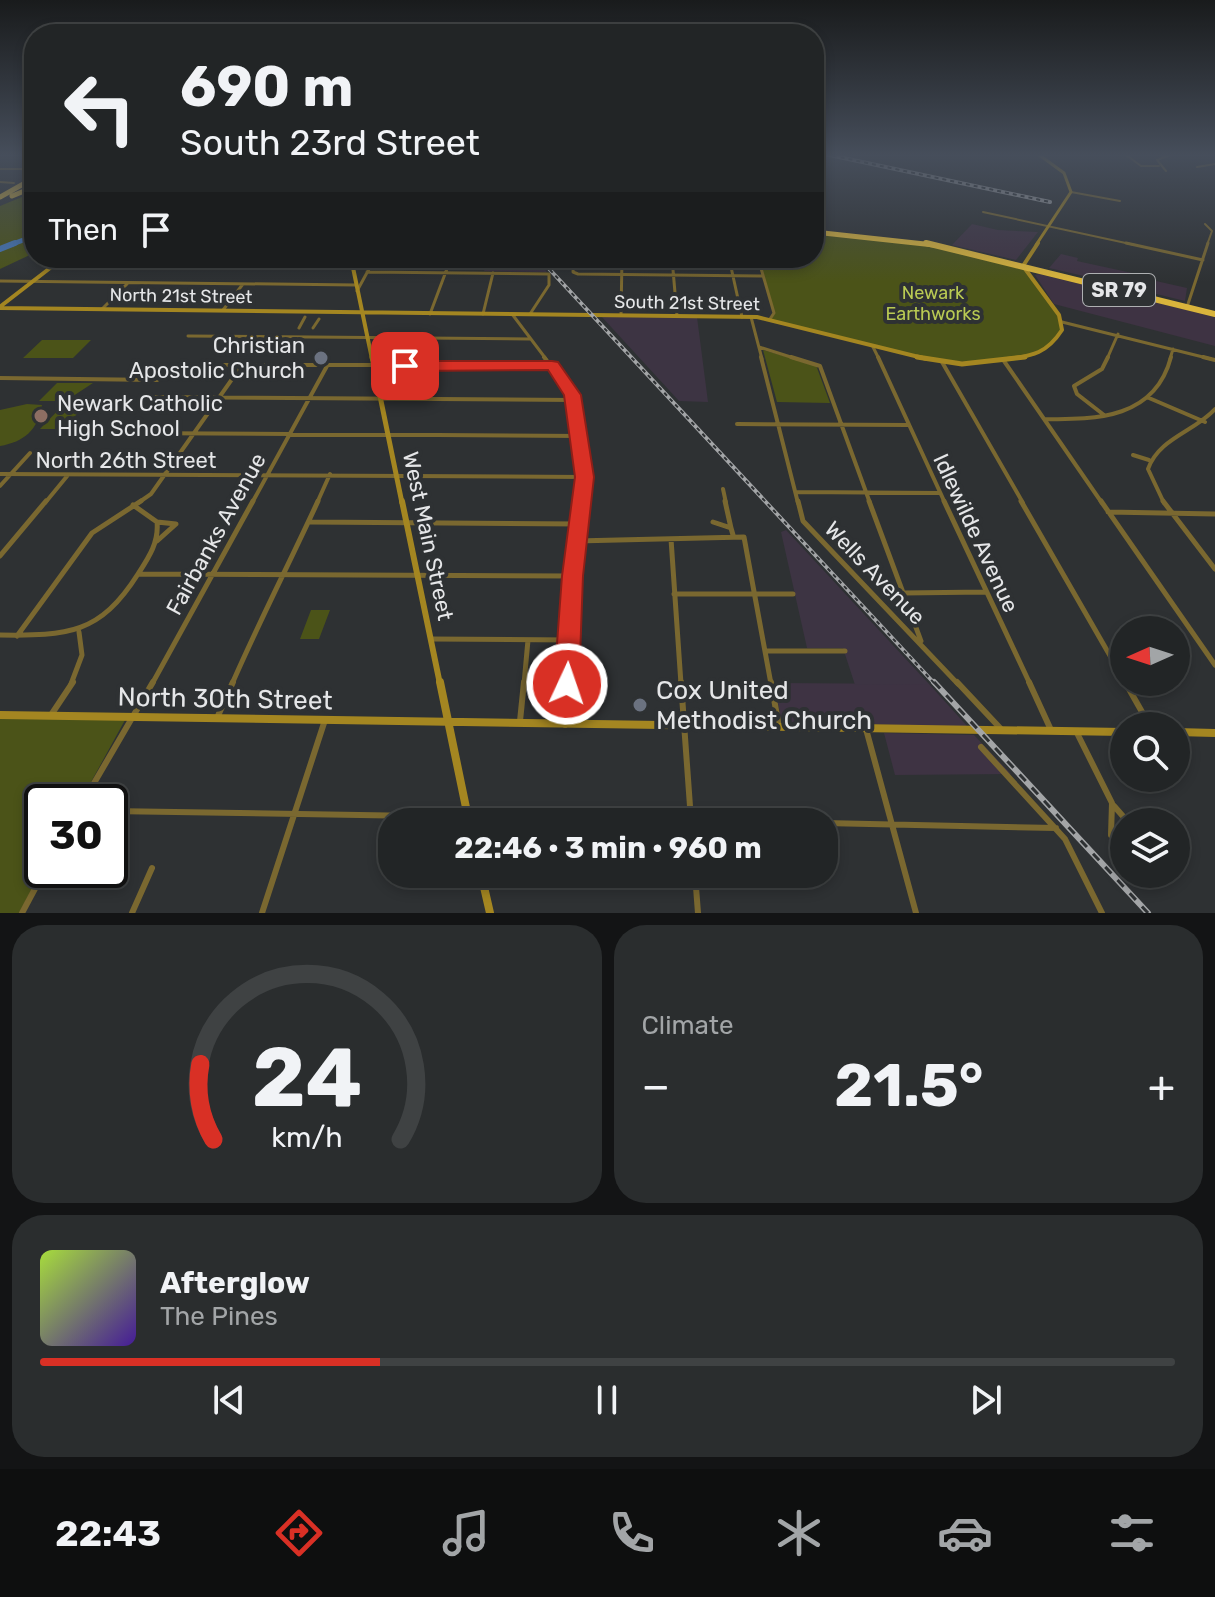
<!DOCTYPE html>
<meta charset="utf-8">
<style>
:root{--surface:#222526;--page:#2a2d2e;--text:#f1f3f6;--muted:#a2a5a7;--line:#3f4243;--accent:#d93025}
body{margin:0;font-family:Rubik,sans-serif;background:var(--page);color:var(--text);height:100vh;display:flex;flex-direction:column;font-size:30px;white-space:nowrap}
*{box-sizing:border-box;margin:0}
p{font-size:26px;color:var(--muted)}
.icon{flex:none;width:44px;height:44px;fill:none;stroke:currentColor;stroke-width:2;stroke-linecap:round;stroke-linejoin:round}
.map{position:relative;height:913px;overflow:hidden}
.panel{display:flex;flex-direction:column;gap:12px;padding:12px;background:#131415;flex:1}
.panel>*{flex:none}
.top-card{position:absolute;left:24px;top:24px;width:800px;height:244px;border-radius:32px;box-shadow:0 4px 12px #0003,0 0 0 2px var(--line);background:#222526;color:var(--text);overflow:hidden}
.needle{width:52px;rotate:267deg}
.fabs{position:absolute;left:1110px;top:616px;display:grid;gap:16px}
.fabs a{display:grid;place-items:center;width:80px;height:80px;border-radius:50%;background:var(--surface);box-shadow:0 4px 12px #0003,0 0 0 2px var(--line);font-size:40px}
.speed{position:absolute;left:24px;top:784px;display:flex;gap:16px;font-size:40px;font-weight:700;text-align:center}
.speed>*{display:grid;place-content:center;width:104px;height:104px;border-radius:50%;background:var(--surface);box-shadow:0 4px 12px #0003,0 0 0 2px var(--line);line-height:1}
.speed .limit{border:4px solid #111;border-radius:12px;background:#fff;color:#111}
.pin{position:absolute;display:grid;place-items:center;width:68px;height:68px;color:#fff;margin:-34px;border-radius:16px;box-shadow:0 4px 12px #0006}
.me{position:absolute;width:88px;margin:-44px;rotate:3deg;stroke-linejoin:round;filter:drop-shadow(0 0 6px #0008)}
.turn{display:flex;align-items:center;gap:28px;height:168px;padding:0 24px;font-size:36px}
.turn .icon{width:104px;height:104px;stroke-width:2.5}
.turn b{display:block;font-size:56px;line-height:68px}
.then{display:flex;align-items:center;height:76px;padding:0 24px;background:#0003;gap:16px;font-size:30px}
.big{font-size:60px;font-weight:700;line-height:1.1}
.panel .widget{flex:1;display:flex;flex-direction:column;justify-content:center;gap:12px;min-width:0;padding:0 28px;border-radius:32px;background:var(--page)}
.panel .dial{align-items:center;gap:0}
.dial svg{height:208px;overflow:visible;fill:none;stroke:var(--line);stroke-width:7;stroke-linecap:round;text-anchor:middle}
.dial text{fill:var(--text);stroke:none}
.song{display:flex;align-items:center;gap:24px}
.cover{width:96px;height:96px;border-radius:12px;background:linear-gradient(135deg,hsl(80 70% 55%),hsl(260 70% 35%))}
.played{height:8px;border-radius:4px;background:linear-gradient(90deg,var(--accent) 30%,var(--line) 30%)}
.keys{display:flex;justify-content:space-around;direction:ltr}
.heat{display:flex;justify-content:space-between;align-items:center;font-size:44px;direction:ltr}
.panel .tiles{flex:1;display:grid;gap:12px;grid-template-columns:1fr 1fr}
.widget:last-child{grid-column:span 2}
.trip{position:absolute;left:378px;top:808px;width:460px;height:80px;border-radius:32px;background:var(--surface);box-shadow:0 4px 12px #0003,0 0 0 2px var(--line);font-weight:700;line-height:80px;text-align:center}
.dock{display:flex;height:128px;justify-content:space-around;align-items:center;background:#0e0f0f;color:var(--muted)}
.dock .icon{width:56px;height:56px}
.dock .selected{color:var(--accent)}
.dock b{font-size:36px;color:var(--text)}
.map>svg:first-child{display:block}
.commercial{fill:#3e3343}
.industrial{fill:#3d3443}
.green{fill:#4b5318}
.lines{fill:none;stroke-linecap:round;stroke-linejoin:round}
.river-far1{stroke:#4576b6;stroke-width:5}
.river{stroke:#4576b6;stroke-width:6}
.street-far4{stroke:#7a6830;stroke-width:2}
.street-far3{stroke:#7a6830;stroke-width:3}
.street-far2{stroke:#7a6830;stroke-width:4}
.street-far1{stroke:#7a6830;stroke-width:5}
.street{stroke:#7a6830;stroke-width:6}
.secondary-far4{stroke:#a48621;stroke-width:3}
.secondary-far3{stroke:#a48621;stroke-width:4}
.secondary-far2{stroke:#a48621;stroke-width:5}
.secondary-far1{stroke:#a48621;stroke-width:6}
.secondary{stroke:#a48621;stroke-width:8}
.highway-far1{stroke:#d9b43c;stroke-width:5}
.highway{stroke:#d9b43c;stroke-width:6}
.rail-far1-casing{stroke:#a3a5a7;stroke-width:4}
.rail-casing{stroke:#a3a5a7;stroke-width:6}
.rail-far1{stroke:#2e3133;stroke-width:2;stroke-dasharray:4;stroke-linecap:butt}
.rail{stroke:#2e3133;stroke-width:3;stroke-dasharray:9;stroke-linecap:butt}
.route{fill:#d93025;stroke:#8d1f18;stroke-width:2}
.worship-dot{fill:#6b7280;stroke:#2e3133;stroke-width:3}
.education-dot{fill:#8d6e63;stroke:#2e3133;stroke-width:3}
.labels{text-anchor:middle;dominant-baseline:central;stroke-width:8;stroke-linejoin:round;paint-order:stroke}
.far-park-label{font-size:18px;fill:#b9ca53;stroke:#2e3133}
.far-street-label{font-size:18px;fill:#e5e6e8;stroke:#2e3133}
.shield{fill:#2e3133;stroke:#aeb0b2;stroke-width:2}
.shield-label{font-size:20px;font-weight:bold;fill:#e5e6e8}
.poi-label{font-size:22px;fill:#e5e6e8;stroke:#2e3133;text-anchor:end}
.street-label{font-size:22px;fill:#e5e6e8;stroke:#2e3133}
.near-poi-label{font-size:26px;fill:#e5e6e8;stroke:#2e3133;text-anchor:start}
.near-street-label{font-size:26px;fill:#e5e6e8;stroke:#2e3133}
</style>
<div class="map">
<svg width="1215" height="913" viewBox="0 0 1215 913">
<rect width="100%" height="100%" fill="#2e3133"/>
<path class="commercial" d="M972,224l26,6 40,2 -22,28 -64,-15z
M1061,254l17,4 -1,3 55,12 -5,13 -78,-18z
M1039,274l176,43v29l-161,-42 -19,-29z
M1134,276l53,12 -2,13 -57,-14z
M774,683l155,1 39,43 -181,-5 -6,-4z
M884,733l90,2 37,39 -116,1z"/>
<path class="industrial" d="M489,258h45l13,14 -63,-1z
M601,316l96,1 11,85 -29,-1z
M786,530l143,154 -74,1 -12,-37h-36l-26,-116z"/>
<path class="green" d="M34,192v61l-34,16v-63z
M814,235l91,6 118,25 36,49 3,15c-29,73 -236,3 -292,-11l4,-6 -16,-55h56z
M42,340h49l-18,18h-50z
M763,350l53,15 14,38 -53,-1z
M57,383h36l-26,17 22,1 -26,28h-23l27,-28h-28z
M27,404l15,1c-4,25 -18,37 -42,41v-36z
M311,610h19l-11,29h-19z
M0,717l125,3 -45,82h-38v68l-23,43h-19z"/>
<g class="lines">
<path class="river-far1" d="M10,245l24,-9"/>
<path class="river" d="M0,249l15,-6"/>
<path class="street-far4" d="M1125,154l16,12h18
M1197,167l18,-3
M0,169h34
M1166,171l-9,-11 16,-6
M0,182l14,1
M1071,192l49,9
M983,212l152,33
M1205,224l7,7 -5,14"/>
<path class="street-far3" d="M1126,243l77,17
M574,258l-1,14 5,2 184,2
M672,258l5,58
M729,258l13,59
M758,258l16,55 -4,6
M59,261l293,4
M367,272l182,2v11l-19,29
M0,281l356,4
M357,291l18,-33
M1188,304l20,-61
M102,309l25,-25
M223,310l20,-26
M430,314l21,-56
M483,314l10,-41
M512,314l34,45
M621,315l1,-57
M751,317l11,42
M1062,322l149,37
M299,328l6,-11
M313,328l6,-9
M188,336l342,3
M759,347l38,12
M873,347l6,12
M1107,359l11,-25
M1170,359l3,-10"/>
<path class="street-far2" d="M544,357l29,38 12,65 -5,43
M761,357l37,146
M791,357l29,9 50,137
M878,357l67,146
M1203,357l12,3
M1004,361l98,142
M942,362l81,141
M0,378l157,2 22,-15h373
M154,397l421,3
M1149,398l56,24
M1104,415l-27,-21 -3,-8 28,-17 6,-12
M1044,419c54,1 111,-1 127,-62
M737,424l171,1
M125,433l456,3
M1133,455l16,5
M0,474l584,3
M0,486l30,-33
M723,489l3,14
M796,492l144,1
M45,503l23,-28
M138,503l13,-9 91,-129
M252,503l75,-137
M317,503l13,-29
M1164,503l-16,-34c11,-31 46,-37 67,-60"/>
<path class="street-far1" d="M725,501l6,27
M798,501l5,20 155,163
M869,501l52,140
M944,501l86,183
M1021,501l103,179
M1101,501l114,164
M1163,501l52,68
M1108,512l107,2
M157,522l19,2 -19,17
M310,522l269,2
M713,522l18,6 2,7
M671,539l10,145
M576,541l168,-4 27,147
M0,556l46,-55
M139,574l433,2
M903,593l83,-1
M674,594h119
M0,635c68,1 100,-1 138,-61 11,-17 21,-32 19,-52l-24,-17
M17,636l75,-103 49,-32
M431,639l138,1
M765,651h80
M71,684l11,-29 -3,-23
M152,684l101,-183
M232,684c27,-62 58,-122 86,-183
M524,684l4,-44
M567,684l5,-108 8,-75"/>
<path class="street" d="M681,682l10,138
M771,682l8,45
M957,682l44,47
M1029,682l22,48
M1125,682l25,44
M51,715l22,-33
M217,718l16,-36
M520,721l4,-39
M565,725l2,-43
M866,729l50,184
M1077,733l35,70 -1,32
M981,747l84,92 37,74
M83,802l70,-120
M1114,806l14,16
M110,811l681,11
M1124,818l26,-4
M824,823l232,5
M695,874l3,39
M22,913l23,-43
M132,913l20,-45
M262,913l63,-193"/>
<path class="secondary-far4" d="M1036,245l35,-53 -7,-19 -26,-19"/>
<path class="secondary-far3" d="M351,258l21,101
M1,306l62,-48
M0,308l757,9 170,42
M1007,359c26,-3 40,-6 55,-29l-3,-15 -36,-49 15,-23"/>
<path class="secondary-far2" d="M372,357l30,146
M917,357l45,7 63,-7"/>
<path class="secondary-far1" d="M402,501l38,183"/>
<path class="secondary" d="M440,682l29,140
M0,715l1124,17
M1176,732l39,1
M481,874l9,39"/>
<path class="highway-far1" d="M12,196l22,-9
M0,197l34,-19
M814,232l120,13"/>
<path class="highway" d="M926,243l289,71"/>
<g class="rail-far1-casing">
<path id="rail-far1" d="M825,154l225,48
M539,258l396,426"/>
</g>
<g class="rail-casing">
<path id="rail" d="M934,682l214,231"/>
</g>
<use href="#rail-far1" class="rail-far1"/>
<use href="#rail" class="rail"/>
</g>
<linearGradient id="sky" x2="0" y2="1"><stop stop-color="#191b1c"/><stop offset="0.55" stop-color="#464e5b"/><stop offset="1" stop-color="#464e5b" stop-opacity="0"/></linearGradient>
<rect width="1215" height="282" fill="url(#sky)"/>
<path class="route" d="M552,361l6,1 23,33 13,82 -11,99 -4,108 -4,7 -8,3 -9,-3 -4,-7 8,-108 13,-99 -11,-82 -16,-25 -143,1 -8,-5 8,-5z"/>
<g class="worship-dot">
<circle cx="321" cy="358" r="8"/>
<circle cx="640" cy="705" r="8"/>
</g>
<circle class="education-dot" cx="41" cy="416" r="8"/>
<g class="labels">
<g class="far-park-label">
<text x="933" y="293">Newark<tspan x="933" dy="21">Earthworks</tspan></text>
</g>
<g class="far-street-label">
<text transform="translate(181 296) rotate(1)">North 21st Street</text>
<text transform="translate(687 303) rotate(1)">South 21st Street</text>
</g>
<rect class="shield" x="1083" y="274" width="72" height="32" rx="6"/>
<g class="shield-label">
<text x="1119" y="290">SR 79</text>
</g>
<g class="poi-label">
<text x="305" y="345">Christian<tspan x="305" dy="25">Apostolic Church</tspan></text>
<text x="57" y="403" text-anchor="start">Newark Catholic<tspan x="57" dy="25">High School</tspan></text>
</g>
<g class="street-label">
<text x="126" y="460">North 26th Street</text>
<text transform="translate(976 533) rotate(65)">Idlewilde Avenue</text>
<text transform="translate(216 534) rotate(-61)">Fairbanks Avenue</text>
<text transform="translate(428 536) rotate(78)">West Main Street</text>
<text transform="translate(875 573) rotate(46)">Wells Avenue</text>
</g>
<g class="near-poi-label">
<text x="656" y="690">Cox United<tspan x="656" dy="30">Methodist Church</tspan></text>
</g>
<g class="near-street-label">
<text transform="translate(225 699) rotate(1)">North 30th Street</text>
</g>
</g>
</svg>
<div class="fabs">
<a><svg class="needle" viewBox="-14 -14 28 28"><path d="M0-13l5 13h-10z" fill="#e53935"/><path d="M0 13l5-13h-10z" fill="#a2a5a7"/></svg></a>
<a><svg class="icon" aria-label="search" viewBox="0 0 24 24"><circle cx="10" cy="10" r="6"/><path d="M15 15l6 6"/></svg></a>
<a><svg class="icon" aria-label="layers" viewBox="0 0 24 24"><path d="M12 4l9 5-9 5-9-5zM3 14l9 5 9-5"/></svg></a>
</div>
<div class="speed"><div class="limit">30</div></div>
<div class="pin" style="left:405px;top:366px;background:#d93025"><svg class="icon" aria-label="arrive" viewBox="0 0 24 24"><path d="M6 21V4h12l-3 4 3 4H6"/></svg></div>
<svg class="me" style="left:567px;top:684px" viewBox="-20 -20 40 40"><circle r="17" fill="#d93025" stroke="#fff" stroke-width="3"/><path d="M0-11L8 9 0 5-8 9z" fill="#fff"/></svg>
<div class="trip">22:46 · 3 min · 960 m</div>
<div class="top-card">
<div class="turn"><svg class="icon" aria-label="left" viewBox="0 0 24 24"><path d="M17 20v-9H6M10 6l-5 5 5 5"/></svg><div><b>690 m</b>South 23rd Street</div></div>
<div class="then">Then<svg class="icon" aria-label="arrive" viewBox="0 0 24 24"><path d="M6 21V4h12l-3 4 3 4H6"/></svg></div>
</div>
</div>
<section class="panel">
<div class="tiles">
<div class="widget dial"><svg viewBox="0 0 100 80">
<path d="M14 69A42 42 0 1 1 86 69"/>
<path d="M14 69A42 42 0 0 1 9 40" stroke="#d93025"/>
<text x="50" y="56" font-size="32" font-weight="700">24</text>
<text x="50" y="72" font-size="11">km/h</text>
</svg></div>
<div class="widget"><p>Climate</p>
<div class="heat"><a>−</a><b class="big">21.5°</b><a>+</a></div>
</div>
<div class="widget">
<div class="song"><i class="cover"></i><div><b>Afterglow</b><p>The Pines</p></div></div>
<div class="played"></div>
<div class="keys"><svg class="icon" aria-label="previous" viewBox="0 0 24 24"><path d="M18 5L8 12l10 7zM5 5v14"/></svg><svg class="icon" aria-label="pause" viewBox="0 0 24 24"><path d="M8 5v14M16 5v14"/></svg><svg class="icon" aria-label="next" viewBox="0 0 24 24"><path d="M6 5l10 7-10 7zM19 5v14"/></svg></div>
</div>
</div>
</section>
<nav class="dock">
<b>22:43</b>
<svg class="icon selected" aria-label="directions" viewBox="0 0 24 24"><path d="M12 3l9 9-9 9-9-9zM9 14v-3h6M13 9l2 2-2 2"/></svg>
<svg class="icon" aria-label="music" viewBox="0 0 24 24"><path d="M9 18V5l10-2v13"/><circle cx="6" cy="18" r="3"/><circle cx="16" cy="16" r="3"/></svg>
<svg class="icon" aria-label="phone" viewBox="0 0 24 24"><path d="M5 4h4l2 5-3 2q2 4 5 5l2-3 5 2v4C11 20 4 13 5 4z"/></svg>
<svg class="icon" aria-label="climate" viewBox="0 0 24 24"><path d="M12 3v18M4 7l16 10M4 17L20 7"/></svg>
<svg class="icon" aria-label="car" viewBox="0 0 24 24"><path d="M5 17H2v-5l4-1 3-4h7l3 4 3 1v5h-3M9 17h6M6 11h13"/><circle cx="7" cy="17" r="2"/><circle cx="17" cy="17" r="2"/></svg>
<svg class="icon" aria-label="filters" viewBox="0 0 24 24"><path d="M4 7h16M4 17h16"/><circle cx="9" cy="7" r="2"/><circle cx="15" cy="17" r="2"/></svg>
</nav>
